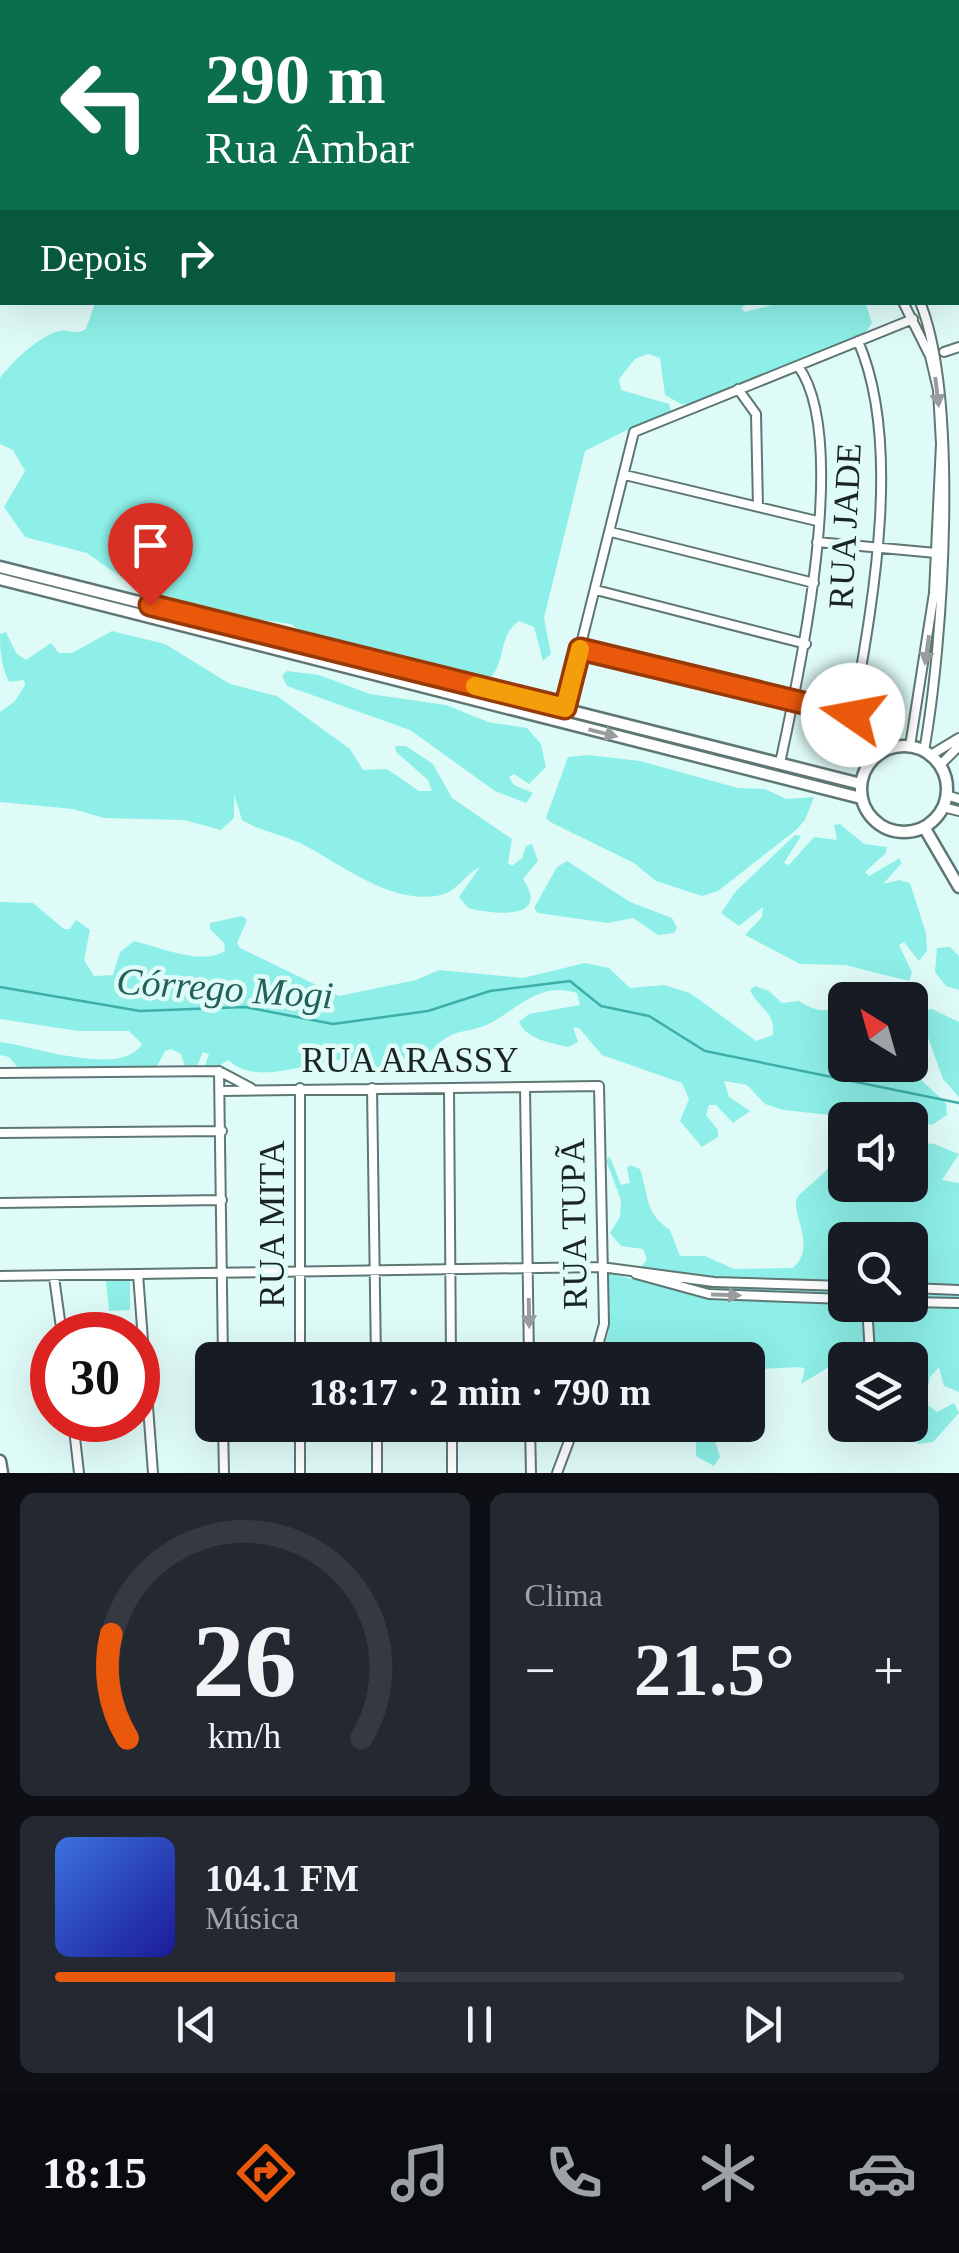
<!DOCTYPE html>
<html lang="pt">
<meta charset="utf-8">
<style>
:root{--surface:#171b24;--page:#242831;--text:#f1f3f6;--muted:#9ea1a6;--line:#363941;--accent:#ea580c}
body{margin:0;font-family:"Times New Roman",serif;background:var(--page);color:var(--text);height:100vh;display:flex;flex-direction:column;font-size:38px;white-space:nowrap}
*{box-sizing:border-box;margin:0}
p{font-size:32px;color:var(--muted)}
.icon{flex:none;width:55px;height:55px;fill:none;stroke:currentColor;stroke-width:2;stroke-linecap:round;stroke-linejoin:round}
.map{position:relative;height:1473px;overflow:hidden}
.side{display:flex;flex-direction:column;gap:20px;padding:20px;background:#0d0f14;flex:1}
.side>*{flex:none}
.guide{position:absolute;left:0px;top:0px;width:960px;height:305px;box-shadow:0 10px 40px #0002;background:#0b6e4f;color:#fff;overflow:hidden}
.needle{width:65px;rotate:323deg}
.tools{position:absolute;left:828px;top:982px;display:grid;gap:20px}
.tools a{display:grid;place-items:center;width:100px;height:100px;border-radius:15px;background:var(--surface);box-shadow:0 10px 40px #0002;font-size:50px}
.speed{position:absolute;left:30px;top:1312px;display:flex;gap:20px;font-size:50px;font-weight:700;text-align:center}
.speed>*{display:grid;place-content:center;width:130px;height:130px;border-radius:50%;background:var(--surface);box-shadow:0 10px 40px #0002;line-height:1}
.speed .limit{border:15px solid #d22;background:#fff;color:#111}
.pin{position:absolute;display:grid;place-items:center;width:85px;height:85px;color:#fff;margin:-102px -42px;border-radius:50% 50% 50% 0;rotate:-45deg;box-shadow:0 0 10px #0007}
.pin .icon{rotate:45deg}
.me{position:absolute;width:110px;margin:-55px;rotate:282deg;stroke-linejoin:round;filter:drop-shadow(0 0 8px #0008)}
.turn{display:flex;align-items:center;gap:35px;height:210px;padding:0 40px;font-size:45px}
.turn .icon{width:130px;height:130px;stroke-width:2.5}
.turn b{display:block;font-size:70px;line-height:85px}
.then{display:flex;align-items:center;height:95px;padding:0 40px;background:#0003;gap:20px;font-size:38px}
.big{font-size:75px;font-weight:700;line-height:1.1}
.side .widget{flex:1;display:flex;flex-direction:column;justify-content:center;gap:15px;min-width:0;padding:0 35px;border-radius:15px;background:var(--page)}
.side .dial{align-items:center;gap:0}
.dial svg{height:260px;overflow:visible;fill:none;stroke:var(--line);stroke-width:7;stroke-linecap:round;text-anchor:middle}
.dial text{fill:var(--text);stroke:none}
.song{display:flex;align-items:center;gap:30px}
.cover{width:120px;height:120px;border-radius:15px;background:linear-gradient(135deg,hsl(220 70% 55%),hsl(240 70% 35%))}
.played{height:10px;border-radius:5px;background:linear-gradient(90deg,var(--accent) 40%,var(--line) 40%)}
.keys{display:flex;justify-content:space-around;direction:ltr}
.heat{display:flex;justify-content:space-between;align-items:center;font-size:55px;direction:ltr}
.side .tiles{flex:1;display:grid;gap:20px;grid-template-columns:1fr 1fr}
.widget:last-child{grid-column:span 2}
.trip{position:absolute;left:195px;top:1342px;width:570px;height:100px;border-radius:15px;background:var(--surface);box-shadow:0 10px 40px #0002;font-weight:700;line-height:100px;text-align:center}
.menu{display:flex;height:160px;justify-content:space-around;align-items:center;background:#090b0e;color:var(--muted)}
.menu .icon{width:70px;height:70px}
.menu .active{color:var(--accent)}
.menu b{font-size:45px;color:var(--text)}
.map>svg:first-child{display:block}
.green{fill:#8defe7;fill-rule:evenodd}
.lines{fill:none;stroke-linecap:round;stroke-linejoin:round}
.stream{stroke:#3dafa8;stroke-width:2.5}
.minor-casing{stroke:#5e7775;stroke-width:12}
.major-casing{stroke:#5e7775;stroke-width:15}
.minor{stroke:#fff;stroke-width:8}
.major{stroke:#fff;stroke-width:10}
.oneway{fill:#989c9c}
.route-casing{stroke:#983908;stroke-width:25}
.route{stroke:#ea580c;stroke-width:18}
.slow{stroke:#f59e0b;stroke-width:18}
.labels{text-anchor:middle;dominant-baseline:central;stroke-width:9;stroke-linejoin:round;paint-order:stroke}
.street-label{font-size:35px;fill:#1a2423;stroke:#dffbf8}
.water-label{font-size:38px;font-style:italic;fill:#23605c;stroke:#dffbf8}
</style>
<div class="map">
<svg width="959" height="1473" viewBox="0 0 959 1473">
<rect width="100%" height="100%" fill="#dffbf8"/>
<path class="green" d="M865,302l7,21 -7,10 -170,71h-14l-16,-9 -5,-37 -12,-4 -13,5 -16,20 2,11 48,14 3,10 -31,9 -56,28 -41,167 7,36 -8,7 -9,-34 -15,-6c-22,15 -12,41 -30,58l-71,-18 -97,-16 -30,-21 -44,-6 -112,-31 -48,-34 -62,-16 -21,-30 21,-36 -12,-21 -13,-6v-66c13,-17 36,-39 56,-46 13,-5 17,5 30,-3l9,-26h655l-9,5 4,4 35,-9z
M112,631l53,13 65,40 47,12 73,53 13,21 24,-1 32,22h13l-4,-11 -32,-28 -1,-6h11l27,18 19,34 60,41 -4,24 4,3 10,-8 4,-12 6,-2 6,17 -15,18c29,43 -33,35 -55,29l-9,-11 21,-30c-17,8 -22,26 -44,29 -49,7 -96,-33 -136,-53 -19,-9 -40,-12 -58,-23l-8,-26v24l-13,12 -37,-10 -80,-2 -31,-9 -73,-7v-90l15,-11 10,-16 -1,-5 -15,2c-8,-16 -9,-31 -9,-48l6,-2 10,21 10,7 25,-17 8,10h13z
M287,671l32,4 51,19 76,11 42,17 39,6 14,16 5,23 -17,17 -15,-10 -5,3 5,8 19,8 -7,10 -31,-12 -85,-61 -123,-44 -5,-10z
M588,755l52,6 98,27 27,1 21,10 28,-2 -9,23 -9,10 -78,61 -16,5 -46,-15 -22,-18 -84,-41 -4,-4 22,-61z
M840,824l24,20 23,3 -1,6 -21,19 4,4 31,-18 1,6 -18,20 16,-4 11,3 16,50 1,18 -8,10 -15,-19 -5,3 13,27 -3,9 -64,-16 -45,-1 -55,-29 17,-18 1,-10 -24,19 -18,-13 15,-22 59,-56 6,1 -17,27 5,2 25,-28 23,3 -3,-15z
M567,861l63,41 42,16 5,10 -3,5 -16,2 -25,-17 -25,5 -70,-10 -4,-5 23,-41z
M0,902l33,1 31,26h6l6,-9 14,10 -6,30 10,16 19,-1 7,-23 14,-11c26,6 67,25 91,10l-1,-8 -14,-14v-6l32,-7 5,4 -10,23 3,5 99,48 77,-16 23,-10 84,8 62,-15 24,5 21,20 34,-3 26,8 66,48 17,-6c2,-25 -14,-25 -23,-45l5,-4 14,5 13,12 17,-2c17,11 27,12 46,3v61l62,2 39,36 1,12 -15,10 -46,-10 -18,4 -85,-9 -18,-6 -18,-19 -23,-4 5,16 21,14 -17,12 -17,-18h-7l-3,10 12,15v7l-16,10 -22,-26 9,-22 -7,-16 -80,-28 -23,-27 -6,-1 5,15 -10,5c-17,-4 -42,-8 -49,-25l10,-8 51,-9 -3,-12c-40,-13 -62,20 -93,33 -12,5 -26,4 -38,12 -15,9 -18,23 -38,25l-8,-10 -7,1 -12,15 -13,6 -23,-15c-37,0 -86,28 -117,0l-14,9 -10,-1 5,-14 -6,-2 -7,16 -10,2 -5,-16 -10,-5 -6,2 -9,17 -13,3 -123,-1 -11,-13 -9,-2v-13c34,4 121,36 142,2l-13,-13h-51l-78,-12z
M950,947l9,9v34l-13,-4 -11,-14 2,-24z
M932,1009l27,13v75l-16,-18 -21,-58 -1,-10z
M910,1142l24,2 25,10 -17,26 17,3v209l-15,-6 -5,-19 -9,10 -5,26 12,9 17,-9 5,10 -26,29 -16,2 5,-9 -12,-19v-56h-65v6l-16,1 -28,17 4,-15 -5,-2 -40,2 -12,11v-20h-147l8,-30 -2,-57 26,6 14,-20 -4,-10 -22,-3 -11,-13 10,-16 1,-17 -15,-40 4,-3 11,28 9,-2 -3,-15 3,-3 10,4c9,26 4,44 30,61l10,26h25l29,13 59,-1c23,-22 1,-48 3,-67 0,-8 35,-29 42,-46h5l2,30h65zM845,1240h65v65h-65z
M130,1279v31l-21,1 -3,-30z
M692,1425h18l10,32 -6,9 -18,-10v-21z"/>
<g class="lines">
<path class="stream" d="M0,987l140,24 105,-4 88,17 95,-13 62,-20 80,-10 31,25 48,10 56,35 254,52"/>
<g class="minor-casing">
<path id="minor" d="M4,0l2,2
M179,0l2,2
M259,0l2,2
M334,0l1,2
M813,0l1,2
M849,0l2,2
M920,0l2,2
M45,2l1,-2
M156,2l1,-2
M958,59l1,2
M958,103l1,2
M0,111l2,4
M0,132l2,4
M0,154l2,4
M0,181l2,-1
M958,201l1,2
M958,210h1
M0,260l2,-2
M903,302l27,54 8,34 3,54 -7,149 -24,153
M920,302c39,95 24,339 4,449
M944,352l15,-5
M738,389l18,25 2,93
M625,475l192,46
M611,532l203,51
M817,542l119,11
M596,590l210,54
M580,649l273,66c19,-109 50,-271 5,-374
M565,708l69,-276 279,-113
M931,755l28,-17
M780,763c19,-87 71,-325 18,-397
M940,765l19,-19
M946,795l13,4
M943,807l16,4
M219,1071l4,289
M0,1073l219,-2 32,17
M525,1087l4,273
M372,1088l4,272
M449,1088l2,272
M222,1091l377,-5 5,238 -10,36
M0,1133l222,-2
M0,1203l222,-3
M862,1231l1,9
M138,1274l15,199
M636,1274l73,20 136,5
M0,1276l601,-9 113,15 131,4
M54,1277l8,58
M910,1288l49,2
M910,1302l49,1
M867,1305l3,49
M300,1360v-272
M73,1420l6,53
M223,1425l1,48
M300,1425v48
M377,1425v48
M452,1425v48
M530,1425l1,48
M557,1473l18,-48"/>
</g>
<g class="major-casing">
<path id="major" d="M426,2l4,-2
M0,276l2,-1
M0,567l861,217
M0,579l861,219
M861 789a43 43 0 1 1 86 0a43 43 0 1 1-86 0Z
M924,827l35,60
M0,1461l2,12"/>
</g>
<use href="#minor" class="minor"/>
<use href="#major" class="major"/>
</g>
<defs><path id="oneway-solid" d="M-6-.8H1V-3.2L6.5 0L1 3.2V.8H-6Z" transform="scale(2.5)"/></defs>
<g class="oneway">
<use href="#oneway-solid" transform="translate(937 392) rotate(83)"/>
<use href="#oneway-solid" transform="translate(927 650) rotate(98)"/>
<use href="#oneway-solid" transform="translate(603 733) rotate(14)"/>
<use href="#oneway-solid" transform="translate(726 1295) rotate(2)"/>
<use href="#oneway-solid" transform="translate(529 1313) rotate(89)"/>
</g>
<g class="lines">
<g class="route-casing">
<path id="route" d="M150,605l415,103 15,-59 273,66"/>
</g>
<use href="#route" class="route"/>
<path class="slow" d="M475,686l90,22 15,-59"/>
</g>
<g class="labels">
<g class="street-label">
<text transform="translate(845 526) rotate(-87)">RUA JADE</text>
<text x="410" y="1060">RUA ARASSY</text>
<text transform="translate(272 1224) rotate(-90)">RUA MITA</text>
<text transform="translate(574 1224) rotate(-91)">RUA TUPÃ</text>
</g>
<g class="water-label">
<text transform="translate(225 988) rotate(4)">Córrego Mogi</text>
</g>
</g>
</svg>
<div class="tools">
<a><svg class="needle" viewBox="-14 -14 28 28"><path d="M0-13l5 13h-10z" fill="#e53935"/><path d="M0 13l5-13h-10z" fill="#9ea1a6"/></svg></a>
<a><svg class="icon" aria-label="sound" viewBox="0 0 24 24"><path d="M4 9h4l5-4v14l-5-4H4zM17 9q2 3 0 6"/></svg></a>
<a><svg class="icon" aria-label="search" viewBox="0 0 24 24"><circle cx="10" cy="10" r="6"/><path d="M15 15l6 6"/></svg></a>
<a><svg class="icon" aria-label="layers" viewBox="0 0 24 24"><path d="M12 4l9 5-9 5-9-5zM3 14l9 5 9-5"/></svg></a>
</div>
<div class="speed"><div class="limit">30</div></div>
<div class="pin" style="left:150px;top:605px;background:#d93025"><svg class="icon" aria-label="arrive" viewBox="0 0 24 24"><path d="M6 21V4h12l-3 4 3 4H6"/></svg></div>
<svg class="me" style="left:853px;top:715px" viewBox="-20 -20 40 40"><circle r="19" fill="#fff"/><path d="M0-13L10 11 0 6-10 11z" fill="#ea580c"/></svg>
<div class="trip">18:17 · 2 min · 790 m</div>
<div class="guide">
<div class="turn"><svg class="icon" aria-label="left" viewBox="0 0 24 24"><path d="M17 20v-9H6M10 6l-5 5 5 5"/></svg><div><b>290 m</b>Rua Âmbar</div></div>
<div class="then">Depois<svg class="icon" aria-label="right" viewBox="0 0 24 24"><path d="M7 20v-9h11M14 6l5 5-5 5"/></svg></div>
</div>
</div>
<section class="side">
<div class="tiles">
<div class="widget dial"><svg viewBox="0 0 100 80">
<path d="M14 69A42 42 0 1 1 86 69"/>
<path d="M14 69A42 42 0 0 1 9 37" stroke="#ea580c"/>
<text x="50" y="56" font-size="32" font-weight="700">26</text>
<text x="50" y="72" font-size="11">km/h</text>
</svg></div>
<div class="widget"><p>Clima</p>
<div class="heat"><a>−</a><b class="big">21.5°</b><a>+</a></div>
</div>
<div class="widget">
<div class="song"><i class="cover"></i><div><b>104.1 FM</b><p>Música</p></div></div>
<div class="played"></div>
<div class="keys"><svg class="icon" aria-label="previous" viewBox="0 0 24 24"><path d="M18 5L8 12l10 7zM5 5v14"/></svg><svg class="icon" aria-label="pause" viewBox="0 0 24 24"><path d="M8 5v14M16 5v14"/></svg><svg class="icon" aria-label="next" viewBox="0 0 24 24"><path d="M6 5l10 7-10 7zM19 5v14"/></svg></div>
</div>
</div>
</section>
<nav class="menu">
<b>18:15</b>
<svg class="icon active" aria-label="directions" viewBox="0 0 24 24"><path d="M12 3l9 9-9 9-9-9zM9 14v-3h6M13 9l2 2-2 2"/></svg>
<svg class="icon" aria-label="music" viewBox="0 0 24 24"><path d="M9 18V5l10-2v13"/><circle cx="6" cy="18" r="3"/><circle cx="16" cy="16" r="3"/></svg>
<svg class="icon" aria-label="phone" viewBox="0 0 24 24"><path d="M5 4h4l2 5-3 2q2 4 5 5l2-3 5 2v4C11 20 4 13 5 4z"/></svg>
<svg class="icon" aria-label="climate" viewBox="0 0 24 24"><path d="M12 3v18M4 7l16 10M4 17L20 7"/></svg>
<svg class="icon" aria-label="car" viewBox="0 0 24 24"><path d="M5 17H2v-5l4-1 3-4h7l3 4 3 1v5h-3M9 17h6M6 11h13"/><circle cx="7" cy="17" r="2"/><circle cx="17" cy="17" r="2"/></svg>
</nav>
